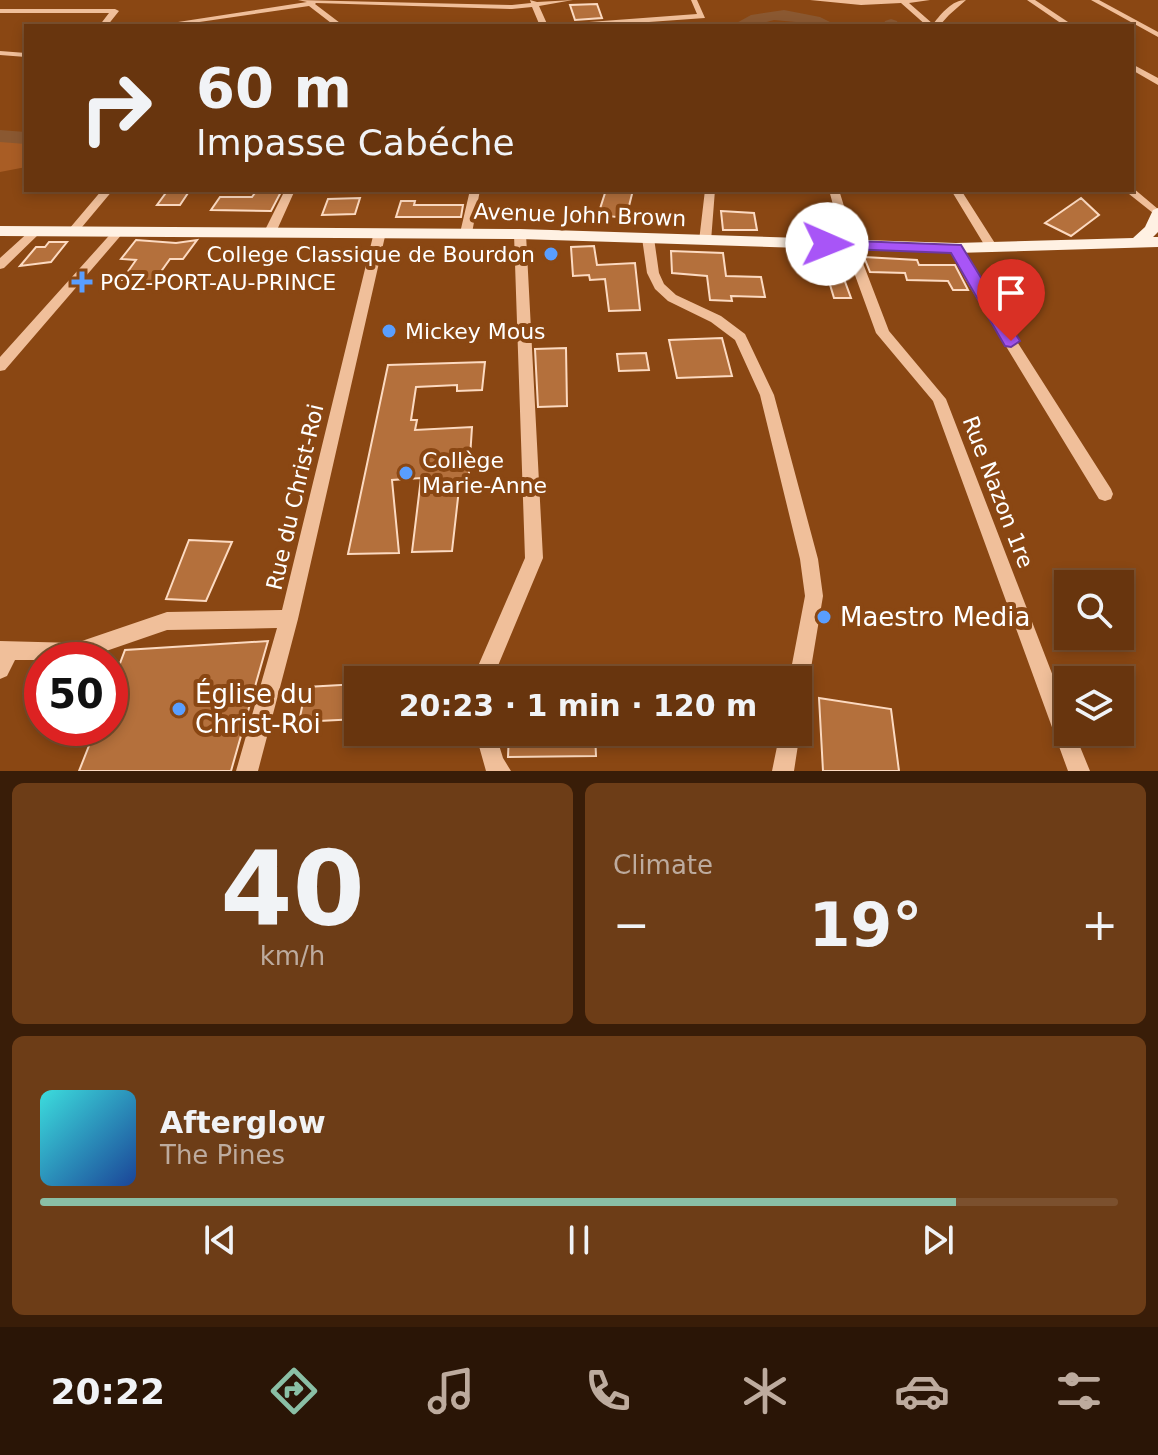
<!DOCTYPE html>
<meta charset="utf-8">
<style>
:root{--surface:#68350e;--page:#6d3d17;--text:#f1f3f6;--muted:#bdab9e;--line:#7b502e;--accent:#8abfa5}
body{margin:0;font-family:"DejaVu Sans",sans-serif;background:var(--page);color:var(--text);height:100vh;display:flex;flex-direction:column;font-size:30px;white-space:nowrap}
*{box-sizing:border-box;margin:0}
p{font-size:26px;color:var(--muted)}
.icon{flex:none;width:44px;height:44px;fill:none;stroke:currentColor;stroke-width:2;stroke-linecap:round;stroke-linejoin:round}
.map{position:relative;height:771px;overflow:hidden}
.drawer{display:flex;flex-direction:column;gap:12px;padding:12px;background:#391d08;flex:1}
.drawer>*{flex:none}
.guide{position:absolute;left:24px;top:24px;width:1110px;height:168px;border-radius:0px;box-shadow:0 4px 12px #0003,0 0 0 2px var(--line);background:#68350e;color:var(--text);overflow:hidden}
.controls{position:absolute;left:1054px;top:570px;display:grid;gap:16px}
.controls a{display:grid;place-items:center;width:80px;height:80px;border-radius:0px;background:var(--surface);box-shadow:0 4px 12px #0003,0 0 0 2px var(--line);font-size:40px}
.speed{position:absolute;left:24px;top:642px;display:flex;gap:16px;font-size:40px;font-weight:700;text-align:center}
.speed>*{display:grid;place-content:center;width:104px;height:104px;border-radius:50%;background:var(--surface);box-shadow:0 4px 12px #0003,0 0 0 2px var(--line);line-height:1}
.speed .limit{border:12px solid #d22;background:#fff;color:#111}
.pin{position:absolute;display:grid;place-items:center;width:68px;height:68px;color:#fff;margin:-82px -34px;border-radius:50% 50% 50% 0;rotate:-45deg;box-shadow:0 0 8px #0007}
.pin .icon{rotate:45deg}
.me{position:absolute;width:88px;margin:-44px;rotate:91deg;stroke-linejoin:round;filter:drop-shadow(0 0 6px #0008)}
.turn{display:flex;align-items:center;gap:28px;height:168px;padding:0 40px;font-size:36px}
.turn .icon{width:104px;height:104px;stroke-width:2.5}
.turn b{display:block;font-size:56px;line-height:68px}
.big{font-size:60px;font-weight:600;line-height:1.1}
.drawer .card{flex:1;display:flex;flex-direction:column;justify-content:center;gap:12px;min-width:0;padding:0 28px;border-radius:12px;background:var(--page)}
.drawer .dial{align-items:center;gap:0}
.dial b{font-size:104px;line-height:1}
.song{display:flex;align-items:center;gap:24px}
.cover{width:96px;height:96px;border-radius:12px;background:linear-gradient(135deg,hsl(180 70% 55%),hsl(220 70% 35%))}
.played{height:8px;border-radius:4px;background:linear-gradient(90deg,var(--accent) 85%,var(--line) 85%)}
.keys{display:flex;justify-content:space-around;direction:ltr}
.heat{display:flex;justify-content:space-between;align-items:center;font-size:44px;direction:ltr}
.drawer .tiles{flex:1;display:grid;gap:12px;grid-template-columns:1fr 1fr}
.card:last-child{grid-column:span 2}
.trip{position:absolute;left:344px;top:666px;width:468px;height:80px;border-radius:0px;background:var(--surface);box-shadow:0 4px 12px #0003,0 0 0 2px var(--line);font-weight:600;line-height:80px;text-align:center}
.dock{display:flex;height:128px;justify-content:space-around;align-items:center;background:#2a1506;color:var(--muted)}
.dock .icon{width:56px;height:56px}
.dock .selected{color:var(--accent)}
.dock b{font-size:36px;color:var(--text)}
.map>svg:first-child{display:block}
.green{fill:#a95d25}
.lines{fill:none;stroke-linecap:round;stroke-linejoin:round}
.river{fill:#8a5831;fill-rule:evenodd}
.building{fill:#b4703c;stroke:#fcdac1;stroke-width:2}
.minor{fill:#f0bf9a;fill-rule:evenodd}
.major{fill:#fff1e3;fill-rule:evenodd}
.route{fill:#a855f7;stroke:#6d37a1;stroke-width:2}
.poi-dot{fill:#599eff;stroke:#8a4713;stroke-width:3}
.labels{text-anchor:middle;dominant-baseline:central;stroke-width:8;stroke-linejoin:round;paint-order:stroke}
.street-label{font-size:22px;fill:#fff;stroke:#8a4713}
.poi-label{font-size:22px;fill:#fff;stroke:#8a4713;text-anchor:start}
.near-poi-label{font-size:26px;fill:#fff;stroke:#8a4713;text-anchor:start}
</style>
<div class="map">
<svg width="1158" height="771" viewBox="0 0 1158 771">
<rect width="100%" height="100%" fill="#8a4713"/>
<path class="green" d="M26,140v27l-26,5v-30z"/>
<g class="lines">
<path class="river" d="M784,10l36,7 18,9 -64,-6 -22,6h-21l20,-11z
M891,19l6,2 2,5h-16l2,-5z
M0,130l26,2v12l-26,-2z"/>
</g>
<path class="building" d="M597,4l5,14 -27,2 -5,-15z
M168,190h22l-10,15h-23z
M257,190h25l-11,21 -60,-1 9,-13h32z
M606,190h27l-7,28 -28,-3z
M360,198l-5,16 -33,1 6,-16z
M1081,198l18,17 -28,21 -26,-13z
M401,201h14l-1,4h49l-2,12h-65z
M721,211l33,2 3,17h-34z
M136,240l40,3 21,-3 -14,19h-13l-15,21h-33l14,-20 -15,-1z
M49,242h18l-16,20 -31,4 16,-19h9z
M594,246l3,19 38,-2 5,47 -31,1 -4,-32 -15,1 -1,-5 -16,1 -2,-29z
M671,251l52,2 3,23 35,1 4,20 -34,-1 1,5 -22,-1 -3,-24 -35,-3z
M864,257l53,3 2,5h36l13,25h-15l-5,-9 -41,-1 -2,-7 -35,-1z
M828,278l16,1 7,19h-17z
M722,338l10,38 -55,2 -8,-38z
M566,348l1,58 -29,1 -3,-58z
M646,353l3,17 -30,1 -2,-17z
M485,362l-3,28 -25,1v-6l-41,2 -5,33h6l-2,10 57,-3 -4,61 -9,1 -7,62 -40,1 9,-74 -29,2 7,73 -51,1 40,-189z
M189,540l43,2 -26,59 -40,-2z
M268,641l-37,130h-152l17,-43h14v-38l15,-40z
M358,684v35l-59,3 7,-35z
M819,698l72,11 8,62h-76z
M509,732h86l1,24 -88,1z"/>
<g class="lines">
<path class="minor" d="M298,0l214,5 19,-2 -1,-3 7,2 36,-2 -34,6 9,20h-8l-8,-19 -20,2 -196,-6 -1,1 29,22h-9l-26,-20 -137,20h-20l155,-24z
M691,0h6l8,18 -112,8h-35l4,-2 135,-10z
M810,0h120l-21,3 24,21c9,-11 19,-24 33,-24l-17,15 -10,11h-12l-26,-23 -40,2z
M1027,0h8l39,26h-9z
M1091,0h8l59,32v5z
M0,9h115l4,2 -12,15h-8l10,-13h-109z
M0,51l26,2v4l-26,-2z
M1132,64l26,14v7l-26,-15z
M1133,188l25,21v8l-34,-27h8z
M102,190h11l-36,43h-8v-4z
M285,190h10l-18,40 -6,3 -4,-1 -2,-2z
M470,190h10l-8,43 -6,3 -6,-3z
M705,190h10l-4,51 -6,3 -6,-3z
M829,190h10l17,55 33,86 57,68 122,316v17h6l16,39h-22l-135,-370 -57,-68 -32,-88z
M951,190h10l37,58 -2,3h-8z
M36,228l4,1v4l-36,35 -4,1v-11l32,-29z
M119,228l6,3 -2,2 -118,137 -5,1v-14l115,-128z
M380,229l6,3 -88,387 -40,152h-22l41,-143 -110,2 -87,30h-65l-8,16 -7,3v-38l76,2 91,-31 115,-2 92,-378z
M520,231l6,3 17,324 -51,122h-20l53,-122 -11,-324z
M648,235l6,3 5,35 5,11 12,11 45,21 24,18 29,61 44,164 5,37 -15,90 -3,7 -7,3v-16h-9l16,-84 -5,-37 -40,-164 -25,-55 -24,-18 -43,-21 -13,-12 -8,-16 -5,-35z
M956,244l6,4 15,31 134,210 2,5 -2,5 -6,2 -6,-2 -134,-220 -15,-31z
M798,727l2,5 -6,39h-22l8,-39h18z
M475,732h20l8,26 8,13h-25z"/>
<path class="major" d="M1158,208v24l-5,5h5v10l-202,6 -436,-14 -520,-3v-10l520,3 436,14 177,-5 12,-11 8,-17z"/>
</g>
<path class="route" d="M827,240l134,5 59,96 -9,6 -6,-1 -54,-93 -129,-5v-7z"/>
<g class="poi-dot">
<circle cx="551" cy="254" r="8"/>
<path d="M78 270h8v8h8v8h-8v8h-8v-8h-8v-8h8z"/>
<circle cx="389" cy="331" r="8"/>
<circle cx="406" cy="473" r="8"/>
<circle cx="824" cy="617" r="8"/>
<circle cx="179" cy="709" r="8"/>
</g>
<g class="labels">
<g class="street-label">
<text transform="translate(580 215) rotate(2)">Avenue John Brown</text>
<text transform="translate(998 492) rotate(69)">Rue Nazon 1re</text>
<text transform="translate(295 497) rotate(-77)">Rue du Christ-Roi</text>
</g>
<g class="poi-label">
<text x="535" y="254" text-anchor="end">College Classique de Bourdon</text>
<text x="100" y="282">POZ-PORT-AU-PRINCE</text>
<text x="405" y="331">Mickey Mous</text>
<text x="422" y="460">Collège<tspan x="422" dy="25">Marie-Anne</tspan></text>
</g>
<g class="near-poi-label">
<text x="840" y="617">Maestro Media</text>
<text x="195" y="694">Église du<tspan x="195" dy="30">Christ-Roi</tspan></text>
</g>
</g>
</svg>
<div class="controls">
<a><svg class="icon" aria-label="search" viewBox="0 0 24 24"><circle cx="10" cy="10" r="6"/><path d="M15 15l6 6"/></svg></a>
<a><svg class="icon" aria-label="layers" viewBox="0 0 24 24"><path d="M12 4l9 5-9 5-9-5zM3 14l9 5 9-5"/></svg></a>
</div>
<div class="speed"><div class="limit">50</div></div>
<div class="pin" style="left:1011px;top:341px;background:#d93025"><svg class="icon" aria-label="arrive" viewBox="0 0 24 24"><path d="M6 21V4h12l-3 4 3 4H6"/></svg></div>
<svg class="me" style="left:827px;top:244px" viewBox="-20 -20 40 40"><circle r="19" fill="#fff"/><path d="M0-13L10 11 0 6-10 11z" fill="#a855f7"/></svg>
<div class="trip">20:23 · 1 min · 120 m</div>
<div class="guide">
<div class="turn"><svg class="icon" aria-label="right" viewBox="0 0 24 24"><path d="M7 20v-9h11M14 6l5 5-5 5"/></svg><div><b>60 m</b>Impasse Cabéche</div></div>
</div>
</div>
<section class="drawer">
<div class="tiles">
<div class="card dial"><b>40</b><p>km/h</p></div>
<div class="card"><p>Climate</p>
<div class="heat"><a>−</a><b class="big">19°</b><a>+</a></div>
</div>
<div class="card">
<div class="song"><i class="cover"></i><div><b>Afterglow</b><p>The Pines</p></div></div>
<div class="played"></div>
<div class="keys"><svg class="icon" aria-label="previous" viewBox="0 0 24 24"><path d="M18 5L8 12l10 7zM5 5v14"/></svg><svg class="icon" aria-label="pause" viewBox="0 0 24 24"><path d="M8 5v14M16 5v14"/></svg><svg class="icon" aria-label="next" viewBox="0 0 24 24"><path d="M6 5l10 7-10 7zM19 5v14"/></svg></div>
</div>
</div>
</section>
<nav class="dock">
<b>20:22</b>
<svg class="icon selected" aria-label="directions" viewBox="0 0 24 24"><path d="M12 3l9 9-9 9-9-9zM9 14v-3h6M13 9l2 2-2 2"/></svg>
<svg class="icon" aria-label="music" viewBox="0 0 24 24"><path d="M9 18V5l10-2v13"/><circle cx="6" cy="18" r="3"/><circle cx="16" cy="16" r="3"/></svg>
<svg class="icon" aria-label="phone" viewBox="0 0 24 24"><path d="M5 4h4l2 5-3 2q2 4 5 5l2-3 5 2v4C11 20 4 13 5 4z"/></svg>
<svg class="icon" aria-label="climate" viewBox="0 0 24 24"><path d="M12 3v18M4 7l16 10M4 17L20 7"/></svg>
<svg class="icon" aria-label="car" viewBox="0 0 24 24"><path d="M5 17H2v-5l4-1 3-4h7l3 4 3 1v5h-3M9 17h6M6 11h13"/><circle cx="7" cy="17" r="2"/><circle cx="17" cy="17" r="2"/></svg>
<svg class="icon" aria-label="filters" viewBox="0 0 24 24"><path d="M4 7h16M4 17h16"/><circle cx="9" cy="7" r="2"/><circle cx="15" cy="17" r="2"/></svg>
</nav>
